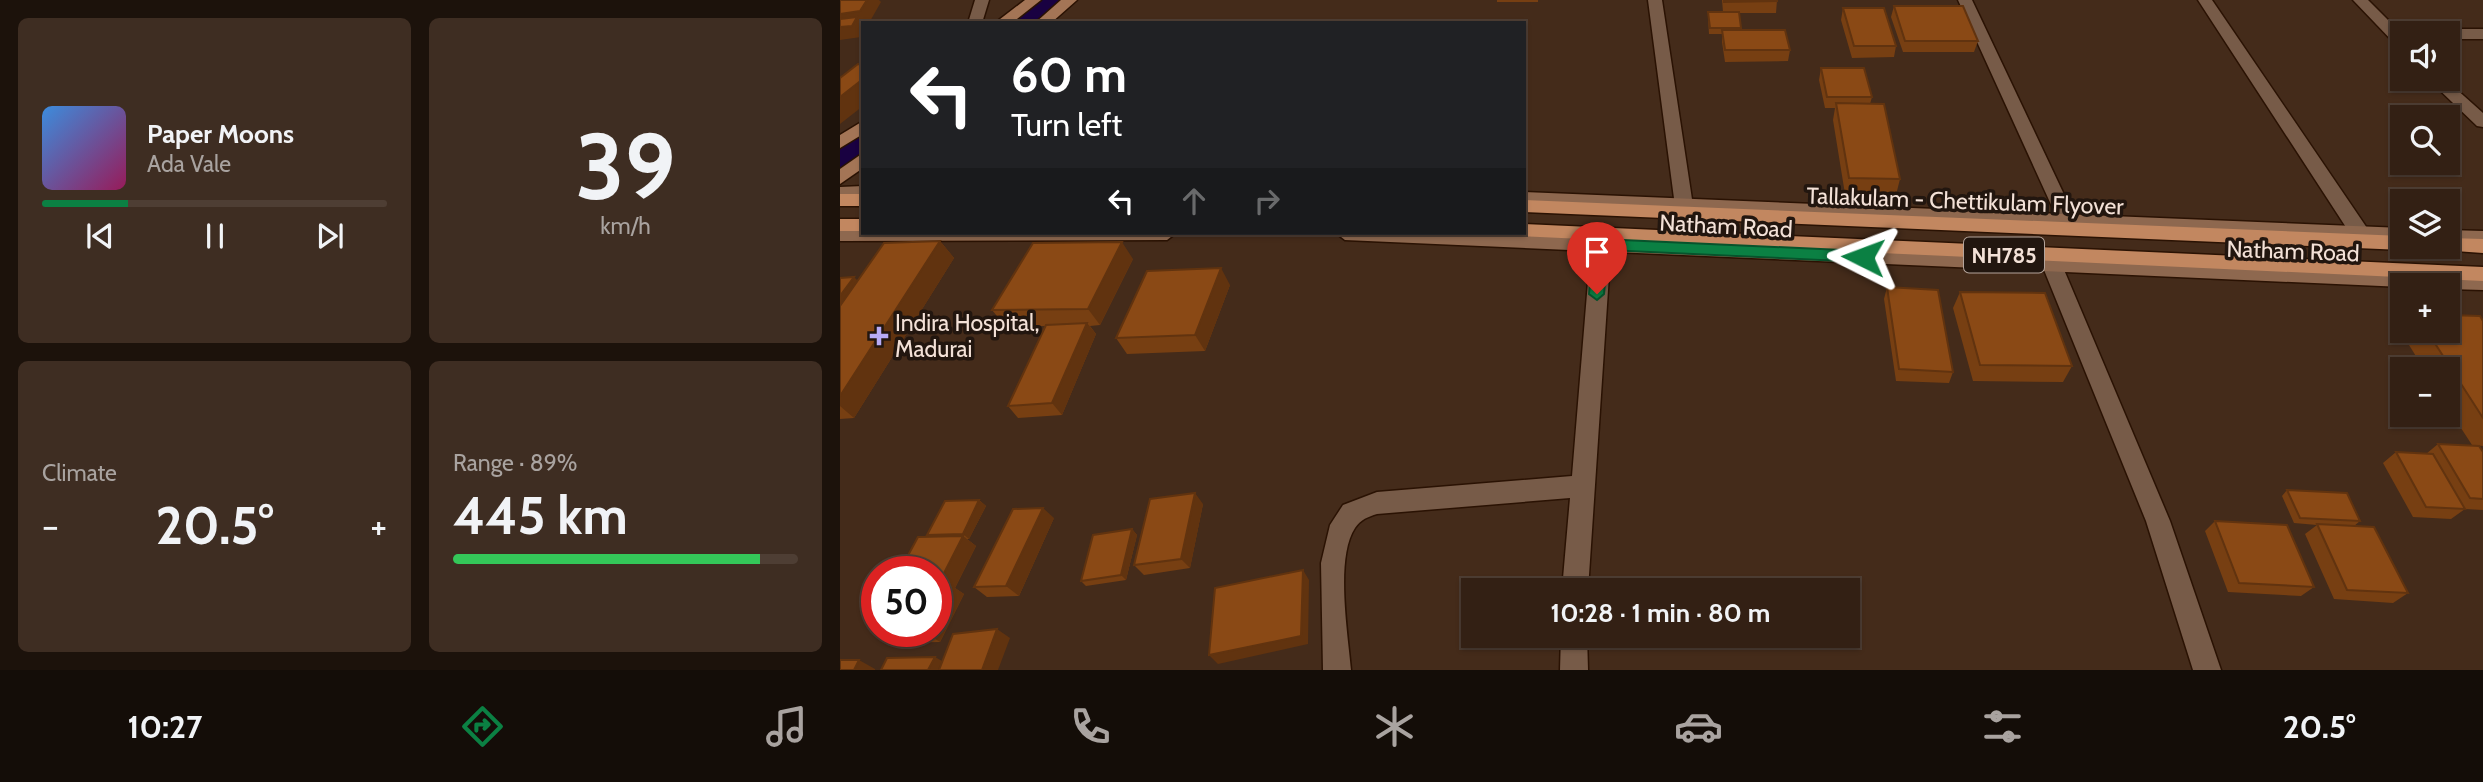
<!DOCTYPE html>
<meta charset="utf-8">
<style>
:root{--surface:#332014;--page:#3e2d22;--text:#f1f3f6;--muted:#a9a3a0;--line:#4e3e34;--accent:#0b8043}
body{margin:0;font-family:Cabin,sans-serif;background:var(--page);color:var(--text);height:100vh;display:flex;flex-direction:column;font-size:26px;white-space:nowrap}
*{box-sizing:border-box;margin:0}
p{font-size:23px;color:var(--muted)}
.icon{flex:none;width:38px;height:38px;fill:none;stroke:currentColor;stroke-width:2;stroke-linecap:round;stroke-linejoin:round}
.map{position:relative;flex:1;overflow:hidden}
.side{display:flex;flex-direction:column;gap:18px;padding:18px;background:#1c120b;width:840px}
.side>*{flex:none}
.top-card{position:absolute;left:21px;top:21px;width:665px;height:214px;border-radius:0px;box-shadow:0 2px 5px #0004,0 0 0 2px var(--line);background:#202124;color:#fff;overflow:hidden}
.buttons{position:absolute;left:1550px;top:21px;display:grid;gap:14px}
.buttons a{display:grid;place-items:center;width:70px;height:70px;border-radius:0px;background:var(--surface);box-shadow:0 2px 5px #0004,0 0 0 2px var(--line);font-size:35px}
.speed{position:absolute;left:21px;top:556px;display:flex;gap:14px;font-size:35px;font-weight:700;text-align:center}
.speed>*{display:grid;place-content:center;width:91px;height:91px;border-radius:50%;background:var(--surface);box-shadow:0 2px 5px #0004,0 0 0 2px var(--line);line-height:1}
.speed .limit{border:10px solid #d22;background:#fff;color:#111}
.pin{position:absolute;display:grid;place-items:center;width:60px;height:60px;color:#fff;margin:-72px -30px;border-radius:50% 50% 50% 0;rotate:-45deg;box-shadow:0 0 7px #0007}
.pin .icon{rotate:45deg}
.me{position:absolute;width:77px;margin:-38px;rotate:273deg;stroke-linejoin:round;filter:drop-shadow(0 0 5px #0008)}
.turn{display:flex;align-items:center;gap:24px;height:147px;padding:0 35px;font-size:32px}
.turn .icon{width:91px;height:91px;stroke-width:2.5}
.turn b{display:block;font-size:49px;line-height:60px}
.lanes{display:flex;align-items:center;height:66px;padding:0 35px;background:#0003;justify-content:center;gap:35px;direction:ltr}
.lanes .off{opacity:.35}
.big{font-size:52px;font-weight:700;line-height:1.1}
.side .widget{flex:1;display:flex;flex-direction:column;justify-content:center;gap:10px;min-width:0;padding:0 24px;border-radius:10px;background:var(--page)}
.side .dial{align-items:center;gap:0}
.dial b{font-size:91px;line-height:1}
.song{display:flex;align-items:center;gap:21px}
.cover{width:84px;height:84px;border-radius:10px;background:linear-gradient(135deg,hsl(210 70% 55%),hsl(330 70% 35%))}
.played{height:7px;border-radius:4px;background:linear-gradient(90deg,var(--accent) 25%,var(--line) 25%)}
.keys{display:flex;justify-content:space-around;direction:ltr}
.heat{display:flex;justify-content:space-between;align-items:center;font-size:38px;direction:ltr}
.charge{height:10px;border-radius:5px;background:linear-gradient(90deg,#34c759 89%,var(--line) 0)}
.side .tiles{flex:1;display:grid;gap:18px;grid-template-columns:repeat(2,1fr)}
.trip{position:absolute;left:621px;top:578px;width:399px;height:70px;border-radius:0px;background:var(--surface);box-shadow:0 2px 5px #0004,0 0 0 2px var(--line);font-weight:700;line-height:70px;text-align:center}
.tab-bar{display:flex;height:112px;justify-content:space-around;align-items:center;background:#140d08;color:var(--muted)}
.tab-bar .icon{width:49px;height:49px}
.tab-bar .current{color:var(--accent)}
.tab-bar b{font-size:32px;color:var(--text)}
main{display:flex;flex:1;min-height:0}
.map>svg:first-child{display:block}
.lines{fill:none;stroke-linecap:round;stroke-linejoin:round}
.canal{fill:#190141;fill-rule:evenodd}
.street-casing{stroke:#2a1203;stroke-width:3}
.secondary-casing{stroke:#2a1203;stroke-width:3}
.primary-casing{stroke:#2a1203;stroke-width:3}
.highway-casing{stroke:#2a1203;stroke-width:3}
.street{fill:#775b48;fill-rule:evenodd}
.secondary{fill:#8e684f;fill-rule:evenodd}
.primary{fill:#a47556;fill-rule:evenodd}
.highway{fill:#c28760;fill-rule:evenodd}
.wall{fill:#773f12}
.shaded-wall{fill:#61330f}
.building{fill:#8a4915;stroke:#61330f;stroke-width:2}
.route{fill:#0b8043;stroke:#07532c;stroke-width:2}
.poi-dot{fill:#b7abf7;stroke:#22160f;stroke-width:2.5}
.labels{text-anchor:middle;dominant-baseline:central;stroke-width:7;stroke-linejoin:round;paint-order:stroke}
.shield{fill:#22160f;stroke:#b4a49b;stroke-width:2}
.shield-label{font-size:21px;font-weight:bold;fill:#f3e1d7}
.street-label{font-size:23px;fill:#f3e1d7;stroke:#22160f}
.poi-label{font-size:23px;fill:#f3e1d7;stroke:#22160f;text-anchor:start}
</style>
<main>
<section class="side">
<div class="tiles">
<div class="widget">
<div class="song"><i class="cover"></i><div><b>Paper Moons</b><p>Ada Vale</p></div></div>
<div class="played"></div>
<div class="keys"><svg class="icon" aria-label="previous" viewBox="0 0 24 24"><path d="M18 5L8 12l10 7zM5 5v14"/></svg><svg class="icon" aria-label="pause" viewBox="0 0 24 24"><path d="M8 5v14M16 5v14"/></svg><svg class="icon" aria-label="next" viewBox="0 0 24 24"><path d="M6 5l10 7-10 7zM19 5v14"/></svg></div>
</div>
<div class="widget dial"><b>39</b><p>km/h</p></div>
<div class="widget"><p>Climate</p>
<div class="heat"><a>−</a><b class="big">20.5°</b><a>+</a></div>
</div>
<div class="widget"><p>Range · 89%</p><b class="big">445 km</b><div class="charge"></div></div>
</div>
</section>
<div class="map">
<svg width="1643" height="670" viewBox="0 0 1643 670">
<rect width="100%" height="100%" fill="#442b1a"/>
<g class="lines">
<path class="canal" d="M195,0h27l-26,23h-28z
M23,133v24l-13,10 -10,2v-24l13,-9z"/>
<g class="street-casing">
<path id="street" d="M135,0h14l-7,23h-14z
M808,0h14l31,206 -9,6 -9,-6z
M1118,0h14l105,222 -2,5h-14l-2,-5z
M1358,0h14l155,228 2,5 -2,5h-14z
M1513,0h15l35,35v14l-5,-2z
M1608,29h35v10h-35v-6h-7z
M1588,79h17l38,34v14l-6,-1z
M761,238l10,7 -23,345h-26l8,-92 -193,16c-9,3 -16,5 -22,14 -20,30 -7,106 -4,142h-28l-2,-107 9,-38 13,-20 34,-13 195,-16 19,-231z
M1212,258l10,7 108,256 51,149h-28l-47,-149 -104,-256z
M721,635h26l1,35h-28z"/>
</g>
<g class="secondary-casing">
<path id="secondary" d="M23,186v12l-23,1v-12z
M684,192l879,36v14l-879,-38z
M0,227h23v6h313l-9,7 -327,1z
M1608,230l35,1v14l-35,-1z
M496,233h155l992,43v14l-35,-1v-4l-45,2 -1058,-47z"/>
</g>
<g class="primary-casing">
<path id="primary" d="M185,0h16l-29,23h-17z
M221,0h16l-26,23h-16z
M23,121v13l-23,14v-13z
M23,153v15l-23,16v-15z"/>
</g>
<g class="highway-casing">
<path id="highway" d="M0,194h23v12h-23z
M684,200l879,36v11h7l-7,3 -879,-38z
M0,219h23v12h-23z
M684,224l959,43v14l-966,-45 -1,-3h8z
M1608,238l35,1v14l-42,-3 -2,-3h9z"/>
</g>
<use href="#street" class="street"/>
<use href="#secondary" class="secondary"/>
<use href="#primary" class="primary"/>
<use href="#highway" class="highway"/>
</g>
<path class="wall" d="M657,0h41v2h-41z
M882,0h55l-1,13h-37l2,17 49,20 -2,11 -63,1 -3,-20v-8h-13l-1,-16v-6h15z
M1054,6l84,35 -4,11h-71l-12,-35z
M1003,8l53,38 -2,11 -42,1 -11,-38z
M981,68l51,29 -2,7 30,75 -4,16 -51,-1 -12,-74 2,-12h-10l-6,-28z
M100,241l14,17 -100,160 -14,1v-141l18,3z
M293,259l-33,66 -10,1 6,8 -34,81 -44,3 -10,-12 38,-80 -40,1 -14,-17z
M390,285l-25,66 -78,3 -11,-16z
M1047,287l66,85 -4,11 -53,-2 -12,-82z
M1120,292l112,74 -9,16 -90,-1 -20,-73z
M1643,321v125l-11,-1 -24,-37v-39h-24l-25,-40 4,-3v5h45z
M1598,444l45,8v58l-18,-1 -14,10 -38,-2 -30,-54 13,-11 30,2z
M1447,490l73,31 -6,5 54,67 -15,10 -59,-4 -29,-65 12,-9 -23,-2 -12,-27z
M139,500l7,6 -17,33h-2l9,7 -21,42 9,6 -24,48 -44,1 -15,-9 55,-2v-60l-7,-35 -2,-2z
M363,504l-13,64 -46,7 -10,-10z
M214,518l-35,78 -32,1 -13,-10z
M1375,521l99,66 -13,9 -73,-4 -23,-61z
M292,529l5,6 -11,45 -40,6 -5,-5z"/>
<path class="shaded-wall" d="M27,0h12l2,2 -12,21 -7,1 1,10 -2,3 -21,3v-26z
M23,79v27l-23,18v-27z
M100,241l14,17 -100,160 -14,-12v-10z
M282,242l11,17 -33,66 -12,-16z
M381,268l9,17 -25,66 -10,-16z
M14,277l12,12 -26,36v-29z
M247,323l9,11 -34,81 -10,-12z
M355,493l8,11 -13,64 -9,-9z
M139,500l7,6 -17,33 -6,-5z
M203,508l11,10 -35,78 -13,-10z
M292,529l5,6 -11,45 -5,-5z
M123,536l13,10 -21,42 9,6 -24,48 -14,-9 1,-1h9v-19l14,-28 -9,-6z
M463,570l6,10 -1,64 -90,20 -9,-9z
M157,629l13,9 -12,32h-16z
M95,657l7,4 -4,9h-10z
M19,660l16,9v1h-21z"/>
<path class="building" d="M0,0h27l-7,11 -20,3z
M884,0h53v1l-53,1z
M1054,6h69l15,35h-73z
M1003,8h41l12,38h-42z
M868,12h31l2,16h-31z
M17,17l-5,9 -12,1v-8z
M882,30h63l5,20h-65z
M18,64l5,1v14l-23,18v-19z
M981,68h43l8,29h-45z
M996,103l48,1 16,75 -51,-1z
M100,241l-100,155v-90l44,-63z
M282,242l-34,67 -96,1 41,-67z
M381,268l-26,67 -79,3 31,-67z
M14,277l-14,19v-18z
M1047,287l51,3 15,82 -54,-3z
M1120,292l85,1 27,73 -92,-1z
M1608,315l32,1 3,5v97l-56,-87h21z
M247,323l-35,80 -44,3 38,-81z
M1598,444l41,2 4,6v47l-13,-1z
M1556,452l37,2 32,55 -39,-2z
M1447,490l60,3 13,28 -60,-3z
M355,493l-14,66 -47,6 16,-66z
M139,500l-16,34 -36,1 18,-34z
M203,508l-37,78 -32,1 39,-78z
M1375,521l72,4 27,62 -75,-4z
M1477,524l57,3 34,66 -61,-3z
M292,529l-11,46 -40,6 12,-46z
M123,536l-22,43h-5v-7h-37l19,-35z
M463,570l-2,66 -92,19 6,-67z
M96,585h14l-14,28z
M157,629l-15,41h-43l14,-36z
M42,632h45l-1,1 -45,1z
M95,657l-7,13h-47l6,-12z
M0,660h19l-5,10h-14z"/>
<path class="route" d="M761,239l262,12 7,6 -7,5 -255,-12 -4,44 -7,6 -8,-6 5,-50z"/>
<path class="poi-dot" d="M35.5 325.5h7v7h7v7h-7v7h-7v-7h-7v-7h7z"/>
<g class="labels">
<rect class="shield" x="1124" y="237.5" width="80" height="35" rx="5"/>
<g class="shield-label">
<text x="1164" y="255">NH785</text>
</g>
<g class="street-label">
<text transform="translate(1125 201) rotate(2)">Tallakulam - Chettikulam Flyover</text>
<text transform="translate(886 226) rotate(3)">Natham Road</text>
<text transform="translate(1453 251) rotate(2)">Natham Road</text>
</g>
<g class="poi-label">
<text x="55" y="323">Indira Hospital,<tspan x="55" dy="26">Madurai</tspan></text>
</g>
</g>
</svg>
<div class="buttons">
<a><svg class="icon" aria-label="sound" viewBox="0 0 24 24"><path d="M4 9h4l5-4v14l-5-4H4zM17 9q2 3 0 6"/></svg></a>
<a><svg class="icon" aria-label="search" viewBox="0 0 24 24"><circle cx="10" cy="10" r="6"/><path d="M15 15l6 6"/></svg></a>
<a><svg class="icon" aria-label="layers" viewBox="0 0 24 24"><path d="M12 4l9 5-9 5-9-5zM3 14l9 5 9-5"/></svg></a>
<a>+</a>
<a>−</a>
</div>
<div class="speed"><div class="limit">50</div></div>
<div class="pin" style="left:757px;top:294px;background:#d93025"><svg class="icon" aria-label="arrive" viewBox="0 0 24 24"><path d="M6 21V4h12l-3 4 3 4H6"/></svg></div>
<svg class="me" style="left:1023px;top:257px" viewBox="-20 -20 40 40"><path d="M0-17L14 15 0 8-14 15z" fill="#0b8043" stroke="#fff" stroke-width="4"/></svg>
<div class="trip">10:28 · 1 min · 80 m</div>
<div class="top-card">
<div class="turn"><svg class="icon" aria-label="left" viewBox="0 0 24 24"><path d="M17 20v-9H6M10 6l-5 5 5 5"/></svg><div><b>60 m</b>Turn left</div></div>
<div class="lanes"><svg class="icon" aria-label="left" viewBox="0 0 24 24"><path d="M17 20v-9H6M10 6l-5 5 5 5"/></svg><svg class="icon off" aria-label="ahead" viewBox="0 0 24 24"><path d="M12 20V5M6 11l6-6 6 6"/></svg><svg class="icon off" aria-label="right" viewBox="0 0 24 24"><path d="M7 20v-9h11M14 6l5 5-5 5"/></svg></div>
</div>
</div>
</main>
<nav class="tab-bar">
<b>10:27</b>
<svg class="icon current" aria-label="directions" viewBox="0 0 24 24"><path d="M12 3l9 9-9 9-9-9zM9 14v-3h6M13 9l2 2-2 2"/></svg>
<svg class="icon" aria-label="music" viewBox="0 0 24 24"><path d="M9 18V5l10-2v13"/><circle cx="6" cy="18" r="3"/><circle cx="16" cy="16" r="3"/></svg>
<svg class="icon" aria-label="phone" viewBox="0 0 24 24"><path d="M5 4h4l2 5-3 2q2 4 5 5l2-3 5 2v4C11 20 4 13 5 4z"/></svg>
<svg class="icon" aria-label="climate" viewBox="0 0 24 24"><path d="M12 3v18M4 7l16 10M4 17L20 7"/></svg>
<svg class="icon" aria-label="car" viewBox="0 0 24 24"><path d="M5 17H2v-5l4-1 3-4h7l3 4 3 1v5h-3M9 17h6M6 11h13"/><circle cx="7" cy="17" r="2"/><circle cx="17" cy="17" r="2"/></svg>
<svg class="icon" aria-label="filters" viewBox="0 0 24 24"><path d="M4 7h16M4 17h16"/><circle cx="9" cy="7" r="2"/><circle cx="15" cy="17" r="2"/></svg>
<b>20.5°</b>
</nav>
